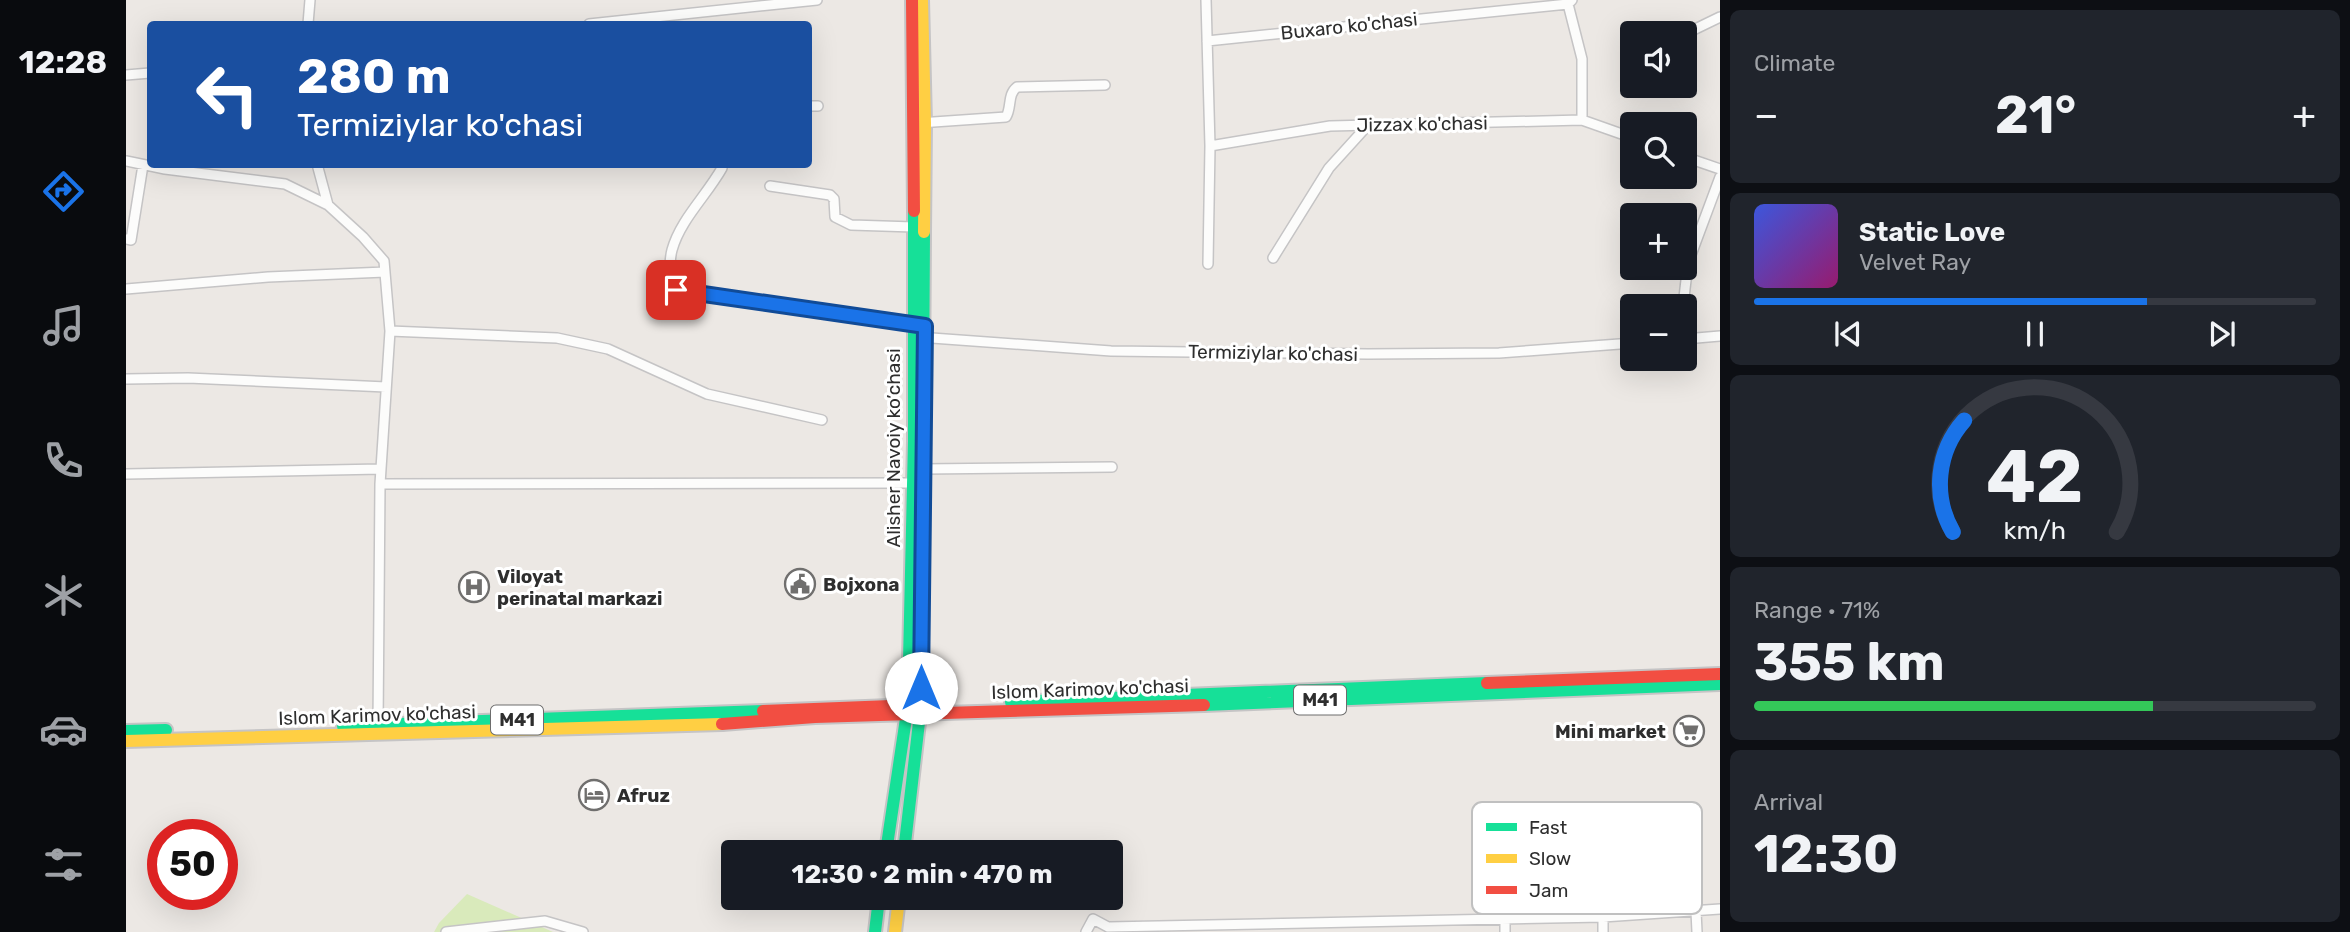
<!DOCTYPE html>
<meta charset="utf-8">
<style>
:root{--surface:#171b24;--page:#20242c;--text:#f1f3f6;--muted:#9ea1a6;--line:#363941;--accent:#1a73e8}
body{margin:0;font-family:Rubik,sans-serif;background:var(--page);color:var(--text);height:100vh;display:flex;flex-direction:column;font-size:26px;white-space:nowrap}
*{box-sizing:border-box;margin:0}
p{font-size:23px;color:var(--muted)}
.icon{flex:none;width:38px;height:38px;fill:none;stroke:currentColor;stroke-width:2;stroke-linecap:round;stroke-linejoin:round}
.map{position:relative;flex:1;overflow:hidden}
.drawer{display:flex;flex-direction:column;gap:10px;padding:10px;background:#0d0f14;width:630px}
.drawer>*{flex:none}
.guide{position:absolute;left:21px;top:21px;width:665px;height:147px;border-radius:7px;box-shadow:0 7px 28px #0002;background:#1a4fa0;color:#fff;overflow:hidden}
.controls{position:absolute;left:1494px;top:21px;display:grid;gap:14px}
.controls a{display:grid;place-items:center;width:77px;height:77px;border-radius:7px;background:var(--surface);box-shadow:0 7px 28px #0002;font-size:35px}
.speed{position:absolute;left:21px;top:819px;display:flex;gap:14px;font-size:35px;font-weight:700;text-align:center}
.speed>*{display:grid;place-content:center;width:91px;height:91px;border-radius:50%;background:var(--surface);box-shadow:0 7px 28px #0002;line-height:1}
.speed .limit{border:10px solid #d22;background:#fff;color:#111}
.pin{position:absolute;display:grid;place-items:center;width:60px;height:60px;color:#fff;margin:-30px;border-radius:14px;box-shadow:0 4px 10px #0006}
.me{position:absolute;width:77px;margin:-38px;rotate:0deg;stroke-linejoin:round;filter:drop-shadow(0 0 5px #0008)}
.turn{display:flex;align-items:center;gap:24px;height:147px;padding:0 35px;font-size:32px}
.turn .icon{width:91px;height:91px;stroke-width:2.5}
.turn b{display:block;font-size:49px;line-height:60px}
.big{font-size:52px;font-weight:700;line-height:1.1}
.drawer .card{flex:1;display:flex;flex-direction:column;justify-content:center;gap:10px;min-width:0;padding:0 24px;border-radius:10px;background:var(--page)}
.drawer .dial{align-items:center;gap:0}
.dial svg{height:182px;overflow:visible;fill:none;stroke:var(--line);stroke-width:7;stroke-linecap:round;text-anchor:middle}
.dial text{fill:var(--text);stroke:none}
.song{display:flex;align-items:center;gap:21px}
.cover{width:84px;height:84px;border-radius:10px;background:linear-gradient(135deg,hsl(230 70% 55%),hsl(320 70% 35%))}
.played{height:7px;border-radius:4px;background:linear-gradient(90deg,var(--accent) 70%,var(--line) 70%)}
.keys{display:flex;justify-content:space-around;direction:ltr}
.heat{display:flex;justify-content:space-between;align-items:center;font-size:38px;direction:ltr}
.charge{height:10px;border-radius:5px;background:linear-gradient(90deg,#34c759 71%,var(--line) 0)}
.trip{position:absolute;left:595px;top:840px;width:402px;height:70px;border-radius:7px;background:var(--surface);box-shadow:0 7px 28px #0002;font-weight:700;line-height:70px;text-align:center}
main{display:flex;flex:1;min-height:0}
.tabs{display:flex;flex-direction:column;width:126px;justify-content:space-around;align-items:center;background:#090b0e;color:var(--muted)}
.tabs .icon{width:49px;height:49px}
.tabs .selected{color:var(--accent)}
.tabs b{font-size:32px;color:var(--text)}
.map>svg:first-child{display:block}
.pitch{fill:#d9eabb}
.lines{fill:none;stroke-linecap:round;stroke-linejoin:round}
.street-casing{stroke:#c5c4c5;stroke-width:12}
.fast-casing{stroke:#c5c4c5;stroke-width:16}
.slow-casing{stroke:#c5c4c5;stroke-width:16}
.jam-casing{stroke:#c5c4c5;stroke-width:16}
.street{stroke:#fcfcfb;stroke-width:9}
.fast{stroke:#16e098;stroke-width:12}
.slow{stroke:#ffcf43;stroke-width:12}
.jam{stroke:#f24e42;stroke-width:12}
.route-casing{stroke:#114b97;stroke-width:18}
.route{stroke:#1a73e8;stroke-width:12}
.labels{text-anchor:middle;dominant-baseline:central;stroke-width:6;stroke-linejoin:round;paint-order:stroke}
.shield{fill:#fff;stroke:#6d6d6d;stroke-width:2}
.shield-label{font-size:18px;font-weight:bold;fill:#2e2e2e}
.street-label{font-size:19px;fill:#2e2e2e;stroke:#fff}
.poi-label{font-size:19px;font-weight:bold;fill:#2e2e2e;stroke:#fff;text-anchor:start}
.key{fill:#fff;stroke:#c0c0c0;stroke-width:2}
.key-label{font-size:19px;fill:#2e2e2e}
</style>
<main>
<nav class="tabs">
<b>12:28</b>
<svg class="icon selected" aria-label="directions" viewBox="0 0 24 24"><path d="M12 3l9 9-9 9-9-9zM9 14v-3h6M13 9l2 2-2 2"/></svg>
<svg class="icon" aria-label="music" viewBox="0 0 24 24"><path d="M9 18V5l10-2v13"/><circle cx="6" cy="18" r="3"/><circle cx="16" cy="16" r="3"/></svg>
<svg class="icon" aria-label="phone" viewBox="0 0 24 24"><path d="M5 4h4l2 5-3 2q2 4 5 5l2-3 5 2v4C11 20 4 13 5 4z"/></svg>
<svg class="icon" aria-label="climate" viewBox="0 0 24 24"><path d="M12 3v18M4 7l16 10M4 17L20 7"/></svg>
<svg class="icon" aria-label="car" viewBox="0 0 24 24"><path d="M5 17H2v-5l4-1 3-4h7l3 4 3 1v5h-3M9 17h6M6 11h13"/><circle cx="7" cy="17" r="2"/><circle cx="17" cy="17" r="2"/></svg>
<svg class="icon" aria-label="filters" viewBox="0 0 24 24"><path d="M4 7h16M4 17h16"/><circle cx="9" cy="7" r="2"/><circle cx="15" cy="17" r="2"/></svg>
</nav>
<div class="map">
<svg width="1594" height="932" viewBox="0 0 1594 932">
<rect width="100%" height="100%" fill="#ece8e4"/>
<path class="pitch" d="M341,894l86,38h-119l5,-9z"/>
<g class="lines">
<g class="street-casing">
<path id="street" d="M1080,0l4,146 -2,118
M1442,4l14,55v61
M182,24l2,-24
M463,24l228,-24
M1559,34l35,-17
M1081,41l361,-37 4,-4
M0,75l24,-2
M682,106h10
M793,123l87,-6c6,-10 1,-22 11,-30l88,-2
M1084,146l120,-20 252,-6 51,18
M1559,157l35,12
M0,161l39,8 120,15 43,21
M191,164l11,41 35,32 21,24 6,70 -10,153 -2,241
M596,168c-15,27 -42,52 -50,82 -3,11 -2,24 -2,34l2,4 248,37
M644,186l60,9 4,4 1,18 16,8 63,2
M0,239l5,1 12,-75
M1147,258l56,-90 39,-43
M0,289l142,-12 117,-5
M1557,306l5,-43 32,-86
M264,331l167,7 51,11 99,45 115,26
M792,337l193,14 257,3 131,-1 134,-10
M1559,339l35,-3
M0,379l62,-1 198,9
M797,469l189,-2
M0,474l255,-5
M254,484l538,-1
M1570,911l1,21
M1477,917v15
M1379,919v13
M320,932l99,-11 38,11
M960,932l7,-13 15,8 495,-10 117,-8"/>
</g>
<g class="fast-casing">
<path id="fast" d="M885,702l476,-19
M1078,705l516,-21
M217,726l420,-15
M0,731l40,-1
M760,852l22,-147 6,-264v-230
M778,852l17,-147 3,-473
M749,932l4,-34"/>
</g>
<g class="slow-casing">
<path id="slow" d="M796,0l3,123 -1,109
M0,741l596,-17
M769,932l4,-34"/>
</g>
<g class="jam-casing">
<path id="jam" d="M786,0l2,211
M1361,683l233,-9
M637,711l179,-7
M596,724l93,-7 389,-12"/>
</g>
<use href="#street" class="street"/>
<use href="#fast" class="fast"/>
<use href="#slow" class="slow"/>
<use href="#jam" class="jam"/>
</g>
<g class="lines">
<g class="route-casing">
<path id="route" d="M550,290l249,36 -4,362"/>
</g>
<use href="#route" class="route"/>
</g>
<defs>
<g id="civic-ring" transform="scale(1.575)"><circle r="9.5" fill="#fff" stroke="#706f6e" stroke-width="1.5"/><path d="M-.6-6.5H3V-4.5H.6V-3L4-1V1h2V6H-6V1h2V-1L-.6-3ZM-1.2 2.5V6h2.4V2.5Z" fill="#706f6e"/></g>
<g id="hospital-ring" transform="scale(1.575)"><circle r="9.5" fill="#fff" stroke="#706f6e" stroke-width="1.5"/><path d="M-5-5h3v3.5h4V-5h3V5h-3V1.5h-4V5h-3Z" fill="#706f6e"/></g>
<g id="supermarket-ring" transform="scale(1.575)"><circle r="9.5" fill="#fff" stroke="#706f6e" stroke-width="1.5"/><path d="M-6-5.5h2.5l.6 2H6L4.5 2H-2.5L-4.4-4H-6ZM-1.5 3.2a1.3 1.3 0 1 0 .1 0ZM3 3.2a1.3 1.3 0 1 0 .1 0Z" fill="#706f6e"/></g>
<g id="hotel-ring" transform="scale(1.575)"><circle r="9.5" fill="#fff" stroke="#706f6e" stroke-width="1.5"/><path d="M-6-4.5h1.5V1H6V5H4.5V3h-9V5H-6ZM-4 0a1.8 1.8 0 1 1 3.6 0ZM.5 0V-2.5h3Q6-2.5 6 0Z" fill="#706f6e"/></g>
</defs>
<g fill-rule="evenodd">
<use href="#civic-ring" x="674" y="584"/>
<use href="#hospital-ring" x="348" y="587"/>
<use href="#supermarket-ring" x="1563" y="731"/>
<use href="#hotel-ring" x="468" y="795"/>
</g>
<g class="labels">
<g class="shield">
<rect x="1168" y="685.5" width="52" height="29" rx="5"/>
<rect x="365" y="705.5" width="52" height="29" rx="5"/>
</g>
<g class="shield-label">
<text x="1194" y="700">M41</text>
<text x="391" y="720">M41</text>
</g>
<g class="street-label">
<text transform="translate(1223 26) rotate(-6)">Buxaro ko'chasi</text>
<text transform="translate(1296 124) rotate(-1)">Jizzax ko'chasi</text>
<text transform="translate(1147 353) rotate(1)">Termiziylar ko'chasi</text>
<text transform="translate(767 448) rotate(-90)">Alisher Navoiy ko’chasi</text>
<text transform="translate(964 689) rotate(-2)">Islom Karimov ko'chasi</text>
<text transform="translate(251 715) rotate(-2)">Islom Karimov ko'chasi</text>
</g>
<g class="poi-label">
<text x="371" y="576">Viloyat<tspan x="371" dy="22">perinatal markazi</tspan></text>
<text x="697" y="584">Bojxona</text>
<text x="1540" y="731" text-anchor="end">Mini market</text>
<text x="491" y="795">Afruz</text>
</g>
</g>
<rect x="1346" y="802" width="230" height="112" rx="10" class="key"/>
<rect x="1360" y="823" width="31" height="8" fill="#16e098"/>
<rect x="1360" y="854" width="31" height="9" fill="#ffcf43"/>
<rect x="1360" y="886" width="31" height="8" fill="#f24e42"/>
<g class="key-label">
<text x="1403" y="834">Fast</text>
<text x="1403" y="865">Slow</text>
<text x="1403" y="897">Jam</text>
</g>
</svg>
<div class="controls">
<a><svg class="icon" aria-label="sound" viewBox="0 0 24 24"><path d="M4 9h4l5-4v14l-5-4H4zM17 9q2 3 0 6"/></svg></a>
<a><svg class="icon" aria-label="search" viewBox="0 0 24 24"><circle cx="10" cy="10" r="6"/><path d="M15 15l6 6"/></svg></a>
<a>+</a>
<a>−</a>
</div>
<div class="speed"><div class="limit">50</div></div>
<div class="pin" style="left:550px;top:290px;background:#d93025"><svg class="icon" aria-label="arrive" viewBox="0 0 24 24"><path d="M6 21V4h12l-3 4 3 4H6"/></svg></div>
<svg class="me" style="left:795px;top:688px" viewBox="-20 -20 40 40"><circle r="19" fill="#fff"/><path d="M0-13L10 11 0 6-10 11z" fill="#1a73e8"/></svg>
<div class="trip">12:30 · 2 min · 470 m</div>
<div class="guide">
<div class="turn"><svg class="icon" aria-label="left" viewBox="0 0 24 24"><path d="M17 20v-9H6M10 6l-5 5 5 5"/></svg><div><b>280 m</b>Termiziylar ko'chasi</div></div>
</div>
</div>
<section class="drawer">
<div class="card"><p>Climate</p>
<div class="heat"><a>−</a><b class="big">21°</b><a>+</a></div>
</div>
<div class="card">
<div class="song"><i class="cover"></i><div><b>Static Love</b><p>Velvet Ray</p></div></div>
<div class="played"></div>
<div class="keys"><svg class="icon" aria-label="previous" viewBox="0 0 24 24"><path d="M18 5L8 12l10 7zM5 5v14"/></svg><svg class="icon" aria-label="pause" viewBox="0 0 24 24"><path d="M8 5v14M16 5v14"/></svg><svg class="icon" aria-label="next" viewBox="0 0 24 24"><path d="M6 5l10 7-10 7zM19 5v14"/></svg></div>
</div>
<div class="card dial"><svg viewBox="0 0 100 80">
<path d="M14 69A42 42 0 1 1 86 69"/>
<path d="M14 69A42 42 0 0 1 19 20" stroke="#1a73e8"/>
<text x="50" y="56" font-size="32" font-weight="700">42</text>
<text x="50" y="72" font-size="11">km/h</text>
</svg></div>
<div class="card"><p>Range · 71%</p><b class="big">355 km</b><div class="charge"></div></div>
<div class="card"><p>Arrival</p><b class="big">12:30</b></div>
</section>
</main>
